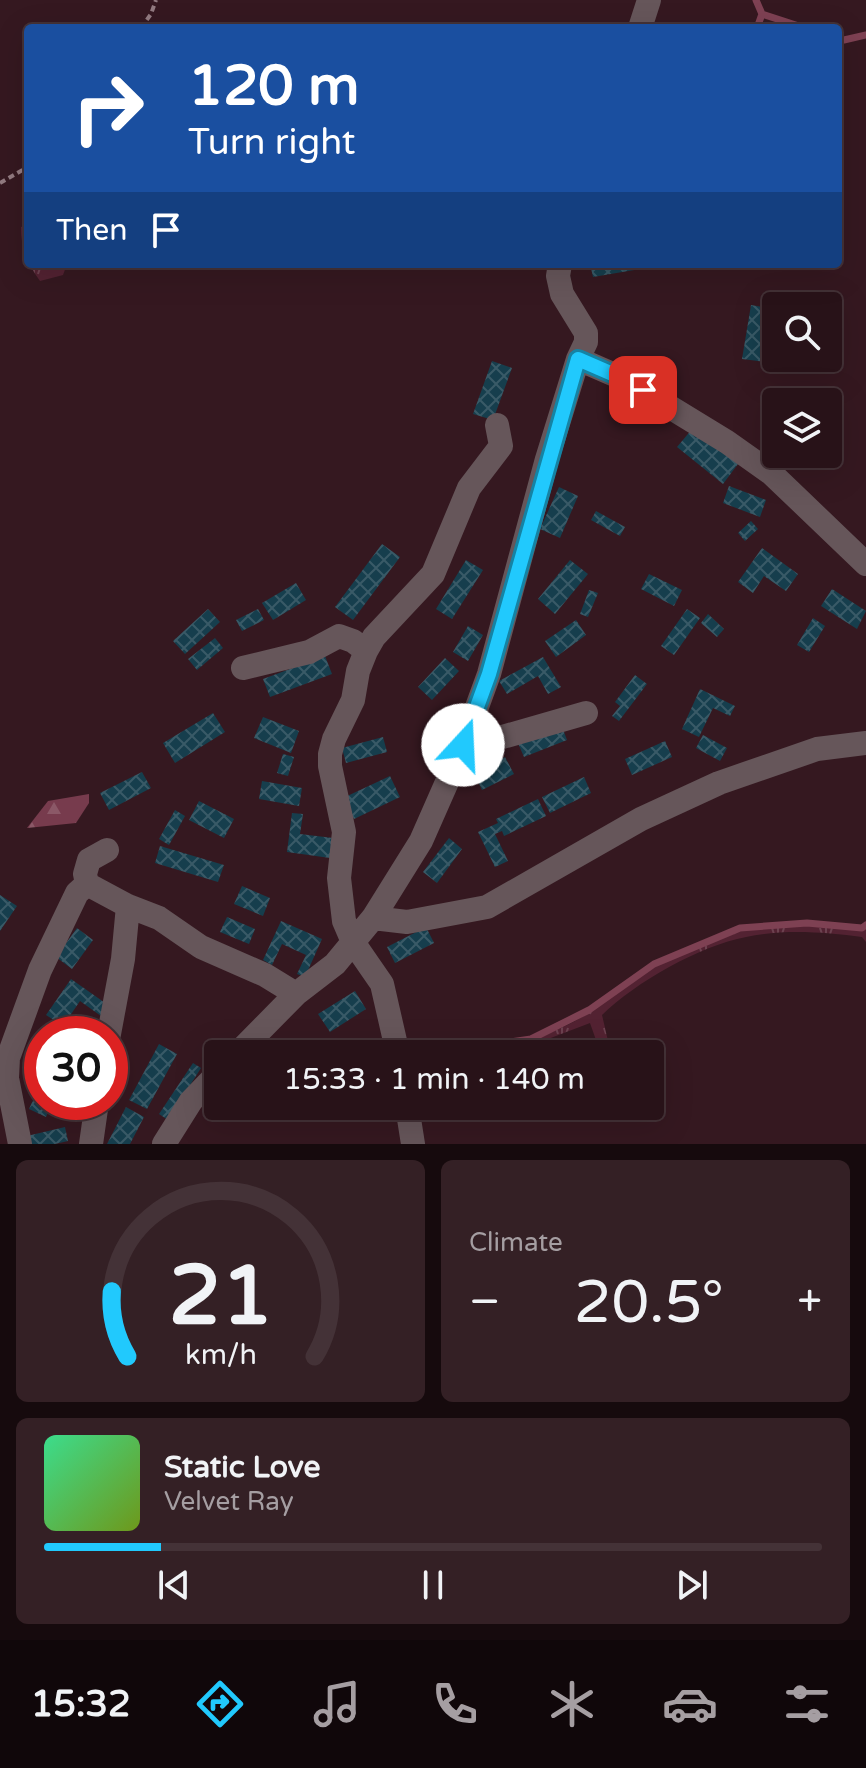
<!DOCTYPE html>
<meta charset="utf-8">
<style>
:root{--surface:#281218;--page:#342025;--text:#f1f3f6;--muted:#a59ea2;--line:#443237;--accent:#21c9fd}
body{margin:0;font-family:"Varela Round",sans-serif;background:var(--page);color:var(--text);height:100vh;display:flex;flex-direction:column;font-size:30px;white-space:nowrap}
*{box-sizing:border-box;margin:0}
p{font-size:26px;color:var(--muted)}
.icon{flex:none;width:44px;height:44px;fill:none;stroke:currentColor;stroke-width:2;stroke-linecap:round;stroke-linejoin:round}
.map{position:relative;height:1144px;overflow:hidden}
.details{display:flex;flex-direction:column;gap:16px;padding:16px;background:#160a0d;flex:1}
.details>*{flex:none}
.top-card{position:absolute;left:24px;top:24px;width:818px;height:244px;border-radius:8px;box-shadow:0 8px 32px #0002,0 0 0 2px var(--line);background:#1a4fa0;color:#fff;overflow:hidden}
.buttons{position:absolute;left:762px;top:292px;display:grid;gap:16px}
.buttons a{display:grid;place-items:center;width:80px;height:80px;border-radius:8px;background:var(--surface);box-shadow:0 8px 32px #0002,0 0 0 2px var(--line);font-size:40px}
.speed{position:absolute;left:24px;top:1016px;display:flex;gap:16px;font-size:40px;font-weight:700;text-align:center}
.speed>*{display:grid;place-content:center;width:104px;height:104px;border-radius:50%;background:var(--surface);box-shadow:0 8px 32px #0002,0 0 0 2px var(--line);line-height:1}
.speed .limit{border:12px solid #d22;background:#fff;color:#111}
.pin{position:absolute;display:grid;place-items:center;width:68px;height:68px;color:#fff;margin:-34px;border-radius:16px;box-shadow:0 4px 12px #0006}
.me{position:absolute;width:88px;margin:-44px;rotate:20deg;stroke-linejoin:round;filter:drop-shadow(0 0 6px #0008)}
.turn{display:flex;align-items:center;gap:28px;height:168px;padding:0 32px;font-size:36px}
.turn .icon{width:104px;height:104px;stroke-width:2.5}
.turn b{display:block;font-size:56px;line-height:68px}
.then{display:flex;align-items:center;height:76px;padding:0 32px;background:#0003;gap:16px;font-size:30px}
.big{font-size:60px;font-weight:600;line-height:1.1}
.details .tile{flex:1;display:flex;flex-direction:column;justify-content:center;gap:12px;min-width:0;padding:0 28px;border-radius:12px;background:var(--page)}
.details .dial{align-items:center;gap:0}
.dial svg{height:208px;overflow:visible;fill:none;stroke:var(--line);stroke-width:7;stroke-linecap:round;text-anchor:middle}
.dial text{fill:var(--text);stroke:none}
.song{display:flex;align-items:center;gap:24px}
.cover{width:96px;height:96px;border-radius:12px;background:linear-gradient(135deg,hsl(150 70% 55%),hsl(80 70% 35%))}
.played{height:8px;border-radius:4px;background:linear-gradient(90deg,var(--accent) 15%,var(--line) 15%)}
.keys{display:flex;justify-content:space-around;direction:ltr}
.heat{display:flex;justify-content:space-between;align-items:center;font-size:44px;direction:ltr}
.details .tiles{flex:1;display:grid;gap:16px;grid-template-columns:1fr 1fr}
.tile:last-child{grid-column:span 2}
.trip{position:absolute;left:204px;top:1040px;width:460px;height:80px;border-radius:8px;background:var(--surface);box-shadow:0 8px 32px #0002,0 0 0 2px var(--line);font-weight:600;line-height:80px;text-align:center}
.tabs{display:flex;height:128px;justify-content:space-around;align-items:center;background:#10070a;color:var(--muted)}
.tabs .icon{width:56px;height:56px}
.tabs .current{color:var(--accent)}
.tabs b{font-size:36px;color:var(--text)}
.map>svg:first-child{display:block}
.grass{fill:url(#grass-tufts)}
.forest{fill:url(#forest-firs)}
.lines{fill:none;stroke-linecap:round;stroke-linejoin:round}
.stream{stroke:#7e4153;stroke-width:7}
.building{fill:url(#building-cross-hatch)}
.path{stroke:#927a80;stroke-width:4;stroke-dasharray:6 4;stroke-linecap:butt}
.minor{stroke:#66565a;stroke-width:24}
.route-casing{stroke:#1583a4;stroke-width:20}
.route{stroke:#21c9fd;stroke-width:14}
</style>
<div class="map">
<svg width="866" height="1144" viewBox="0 0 866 1144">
<defs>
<pattern id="grass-tufts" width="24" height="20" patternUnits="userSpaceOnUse" patternTransform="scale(2)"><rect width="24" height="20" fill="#532232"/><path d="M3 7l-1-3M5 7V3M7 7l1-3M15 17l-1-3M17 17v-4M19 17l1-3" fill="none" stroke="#6d4250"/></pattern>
<pattern id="forest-firs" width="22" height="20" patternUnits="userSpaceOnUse" patternTransform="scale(2)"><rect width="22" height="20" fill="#773b4d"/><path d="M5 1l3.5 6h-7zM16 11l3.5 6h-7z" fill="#8b5867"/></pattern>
<pattern id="building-cross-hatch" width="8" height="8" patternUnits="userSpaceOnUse" patternTransform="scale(2)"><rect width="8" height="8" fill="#163e4d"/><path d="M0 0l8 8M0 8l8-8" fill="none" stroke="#395a67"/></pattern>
</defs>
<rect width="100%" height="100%" fill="#351820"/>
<path class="grass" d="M28,225v39h39l-4,11 -23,6c-13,-18 -19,-32 -19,-54z
M808,925l54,6 4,-3v14l-4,-5c-36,-5 -80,-8 -116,0 -47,9 -110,45 -144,78l9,39h-10l-11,-31 -63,24 -47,7 -1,-5c42,-6 73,-13 110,-36 23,-15 42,-33 66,-46 26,-14 57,-30 86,-36 21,-5 46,-4 67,-6z"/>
<path class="forest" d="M89,794v9l-13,20 -49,5 21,-27z"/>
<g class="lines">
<path class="stream" d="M756,0l6,14 43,14
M757,28l5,-14
M838,38l6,2 22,-5
M424,1054l107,-15 58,-29 65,-46 86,-36 67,-5 55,5 4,-3"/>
</g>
<path class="building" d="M590,264h182v4l-114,-2 -65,11z
M751,305l22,4 -8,53 -23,-3z
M492,361l20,7 -19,52 -20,-6z
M693,428l45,36 -15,20 -46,-37z
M729,486l37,14 -6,17 -37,-14z
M559,487l19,9 -18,42 -20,-9z
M596,511l29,16 -5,9 -29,-16z
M751,521l7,8 -13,12 -7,-8z
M382,544l18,13 -47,63 -18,-13z
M762,548l36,26 -12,17 -22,-15 -11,17 -15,-11z
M466,560l17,10 -31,49 -16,-10z
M570,560l18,14 -33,40 -17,-15z
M649,574l33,16 -8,16 -33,-17z
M296,583l10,17 -33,20 -11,-17z
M832,589l34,22 -9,18 -36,-23z
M589,590l9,3 -10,24 -8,-3z
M208,609l12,13 -35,32 -12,-13z
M258,609l6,11 -22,11 -6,-11z
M687,609l13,9 -26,37 -13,-9z
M708,614l16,15 -7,8 -16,-14z
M813,618l12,8 -16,26 -12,-7z
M576,620l10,15 -30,22 -11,-16z
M468,626l15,9 -15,26 -15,-9z
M215,638l8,10 -26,22 -9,-11z
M325,656l7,18 -62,23 -7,-18z
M543,657l18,30 -13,7 -10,-18 -31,18 -8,-13z
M445,658l14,13 -27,29 -14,-13z
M635,675l12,9 -28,37 -7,-5 8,-10 -5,-4z
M700,689l35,17 -5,10 -17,-8 -14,29 -17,-8z
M213,713l12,19 -50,31 -12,-20z
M263,717l36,14 -8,22 -37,-15z
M561,724l6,16 -43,17 -7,-16z
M703,735l24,13 -7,13 -24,-13z
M383,737l4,15 -41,11 -4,-15z
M665,741l7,16 -40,18 -7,-16z
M283,754l11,3 -6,19 -11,-3z
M505,757l9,17 -32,16 -8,-17z
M142,772l9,16 -42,22 -9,-17z
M390,776l10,21 -46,22 -11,-21z
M584,777l7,16 -41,20 -8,-16z
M262,781l40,7 -3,18 -40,-7z
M538,799l8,17 -42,20 -2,-5 -7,3 13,27 -13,6 -17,-35 20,-9 -2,-4z
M199,801l35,18 -10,19 -35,-18z
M175,810l10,6 -16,29 -10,-6z
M292,813l11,1 -3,20 33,4 -3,20 -43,-6z
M449,838l13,11 -25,34 -14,-11z
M160,846l64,19 -6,17 -63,-19z
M242,886l28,12 -7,18 -29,-12z
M0,895l17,11 -17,25z
M227,917l28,12 -6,15 -29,-12z
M281,921l41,18 -17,38 -8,-3 9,-19 -24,-11 -10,21 -9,-5z
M426,927l8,16 -39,20 -8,-16z
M77,928l16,12 -21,29 -16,-12z
M71,979l37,26 -7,11 -21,-15 -17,25 -17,-11z
M355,991l11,18 -36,23 -12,-18z
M45,1026l13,8h-16l-2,35 -16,-10z
M159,1044l18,10 -30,55 -18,-9z
M193,1063l8,5 -33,52 -9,-6z
M42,1081v21h11l-7,15 -17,-8z
M126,1107l18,10 -14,27h-23z
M65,1127l3,14 -13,3h-26l-2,-8z"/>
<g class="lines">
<path class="path" d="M141,28l10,-14 5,-14
M0,183l28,-16"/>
<path class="minor" d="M640,28l9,-28
M578,359l46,20 103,63 45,32 94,90
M243,668l66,-16 30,-16 14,5 13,10
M463,745l29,-5 94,-27
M107,850l-18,10 -4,14 2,10 41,22 31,12 42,29 64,28 31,19
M373,918l34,4 80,-15 154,-88 78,-36 98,-34 49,-6
M109,1034l14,-75 5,-53
M237,1054l59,-60 39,-30 38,-46 48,-77 41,-93 27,-74 58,-215 31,-100 8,-17v-9l-24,-39 -4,-18 2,-12
M398,1054l-16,-70 -29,-42 -9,-21 -5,-43 5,-46 -14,-66v-12l4,-15 19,-39 5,-29 8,-20 8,-14 59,-63 36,-86 32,-42 -4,-21
M407,1106l6,38
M20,1144l-13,-66 1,-20 32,-88 37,-77 10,-9
M91,1144l6,-42
M164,1144l27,-43 27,-28"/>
</g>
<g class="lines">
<g class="route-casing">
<path id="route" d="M463,745l26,-71 89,-315 46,20 19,11"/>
</g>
<use href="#route" class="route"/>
</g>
</svg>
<div class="buttons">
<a><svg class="icon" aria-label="search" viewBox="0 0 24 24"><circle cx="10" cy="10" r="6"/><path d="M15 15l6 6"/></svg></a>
<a><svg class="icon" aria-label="layers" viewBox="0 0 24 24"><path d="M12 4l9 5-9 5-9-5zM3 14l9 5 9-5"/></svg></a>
</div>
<div class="speed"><div class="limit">30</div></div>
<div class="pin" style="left:643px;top:390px;background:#d93025"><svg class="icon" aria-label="arrive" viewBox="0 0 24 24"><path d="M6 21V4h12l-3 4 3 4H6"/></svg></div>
<svg class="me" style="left:463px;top:745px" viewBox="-20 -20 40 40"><circle r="19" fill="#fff"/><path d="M0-13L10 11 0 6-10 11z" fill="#21c9fd"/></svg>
<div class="trip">15:33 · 1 min · 140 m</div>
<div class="top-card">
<div class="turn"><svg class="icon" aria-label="right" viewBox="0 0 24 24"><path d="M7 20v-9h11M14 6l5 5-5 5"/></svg><div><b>120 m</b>Turn right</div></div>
<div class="then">Then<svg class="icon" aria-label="arrive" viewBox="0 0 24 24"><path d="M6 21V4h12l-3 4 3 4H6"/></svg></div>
</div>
</div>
<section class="details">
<div class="tiles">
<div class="tile dial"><svg viewBox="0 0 100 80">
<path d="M14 69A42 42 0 1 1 86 69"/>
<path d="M14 69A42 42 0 0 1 8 44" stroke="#21c9fd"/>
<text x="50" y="56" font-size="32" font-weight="700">21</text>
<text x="50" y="72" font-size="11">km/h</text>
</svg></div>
<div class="tile"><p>Climate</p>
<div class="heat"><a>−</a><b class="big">20.5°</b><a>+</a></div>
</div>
<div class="tile">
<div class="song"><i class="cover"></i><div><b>Static Love</b><p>Velvet Ray</p></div></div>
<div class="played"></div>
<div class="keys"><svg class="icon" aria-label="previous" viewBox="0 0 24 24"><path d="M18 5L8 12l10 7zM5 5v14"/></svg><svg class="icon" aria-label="pause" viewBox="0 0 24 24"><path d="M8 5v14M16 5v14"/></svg><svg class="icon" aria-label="next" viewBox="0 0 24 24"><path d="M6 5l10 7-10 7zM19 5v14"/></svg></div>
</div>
</div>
</section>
<nav class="tabs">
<b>15:32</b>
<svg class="icon current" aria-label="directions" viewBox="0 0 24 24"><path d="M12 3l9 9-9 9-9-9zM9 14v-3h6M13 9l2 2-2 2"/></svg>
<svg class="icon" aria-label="music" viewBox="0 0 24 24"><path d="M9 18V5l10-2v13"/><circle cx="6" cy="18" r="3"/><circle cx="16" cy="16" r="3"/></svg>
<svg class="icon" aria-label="phone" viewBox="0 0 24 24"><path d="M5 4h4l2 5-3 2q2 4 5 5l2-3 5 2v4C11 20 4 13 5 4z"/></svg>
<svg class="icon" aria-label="climate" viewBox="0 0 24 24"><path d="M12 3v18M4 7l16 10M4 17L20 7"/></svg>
<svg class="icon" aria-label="car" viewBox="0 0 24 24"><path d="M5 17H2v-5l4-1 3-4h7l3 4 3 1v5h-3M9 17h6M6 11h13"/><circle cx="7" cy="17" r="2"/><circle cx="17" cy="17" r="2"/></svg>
<svg class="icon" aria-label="filters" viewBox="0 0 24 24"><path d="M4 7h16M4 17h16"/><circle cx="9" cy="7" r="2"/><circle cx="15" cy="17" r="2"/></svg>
</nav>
